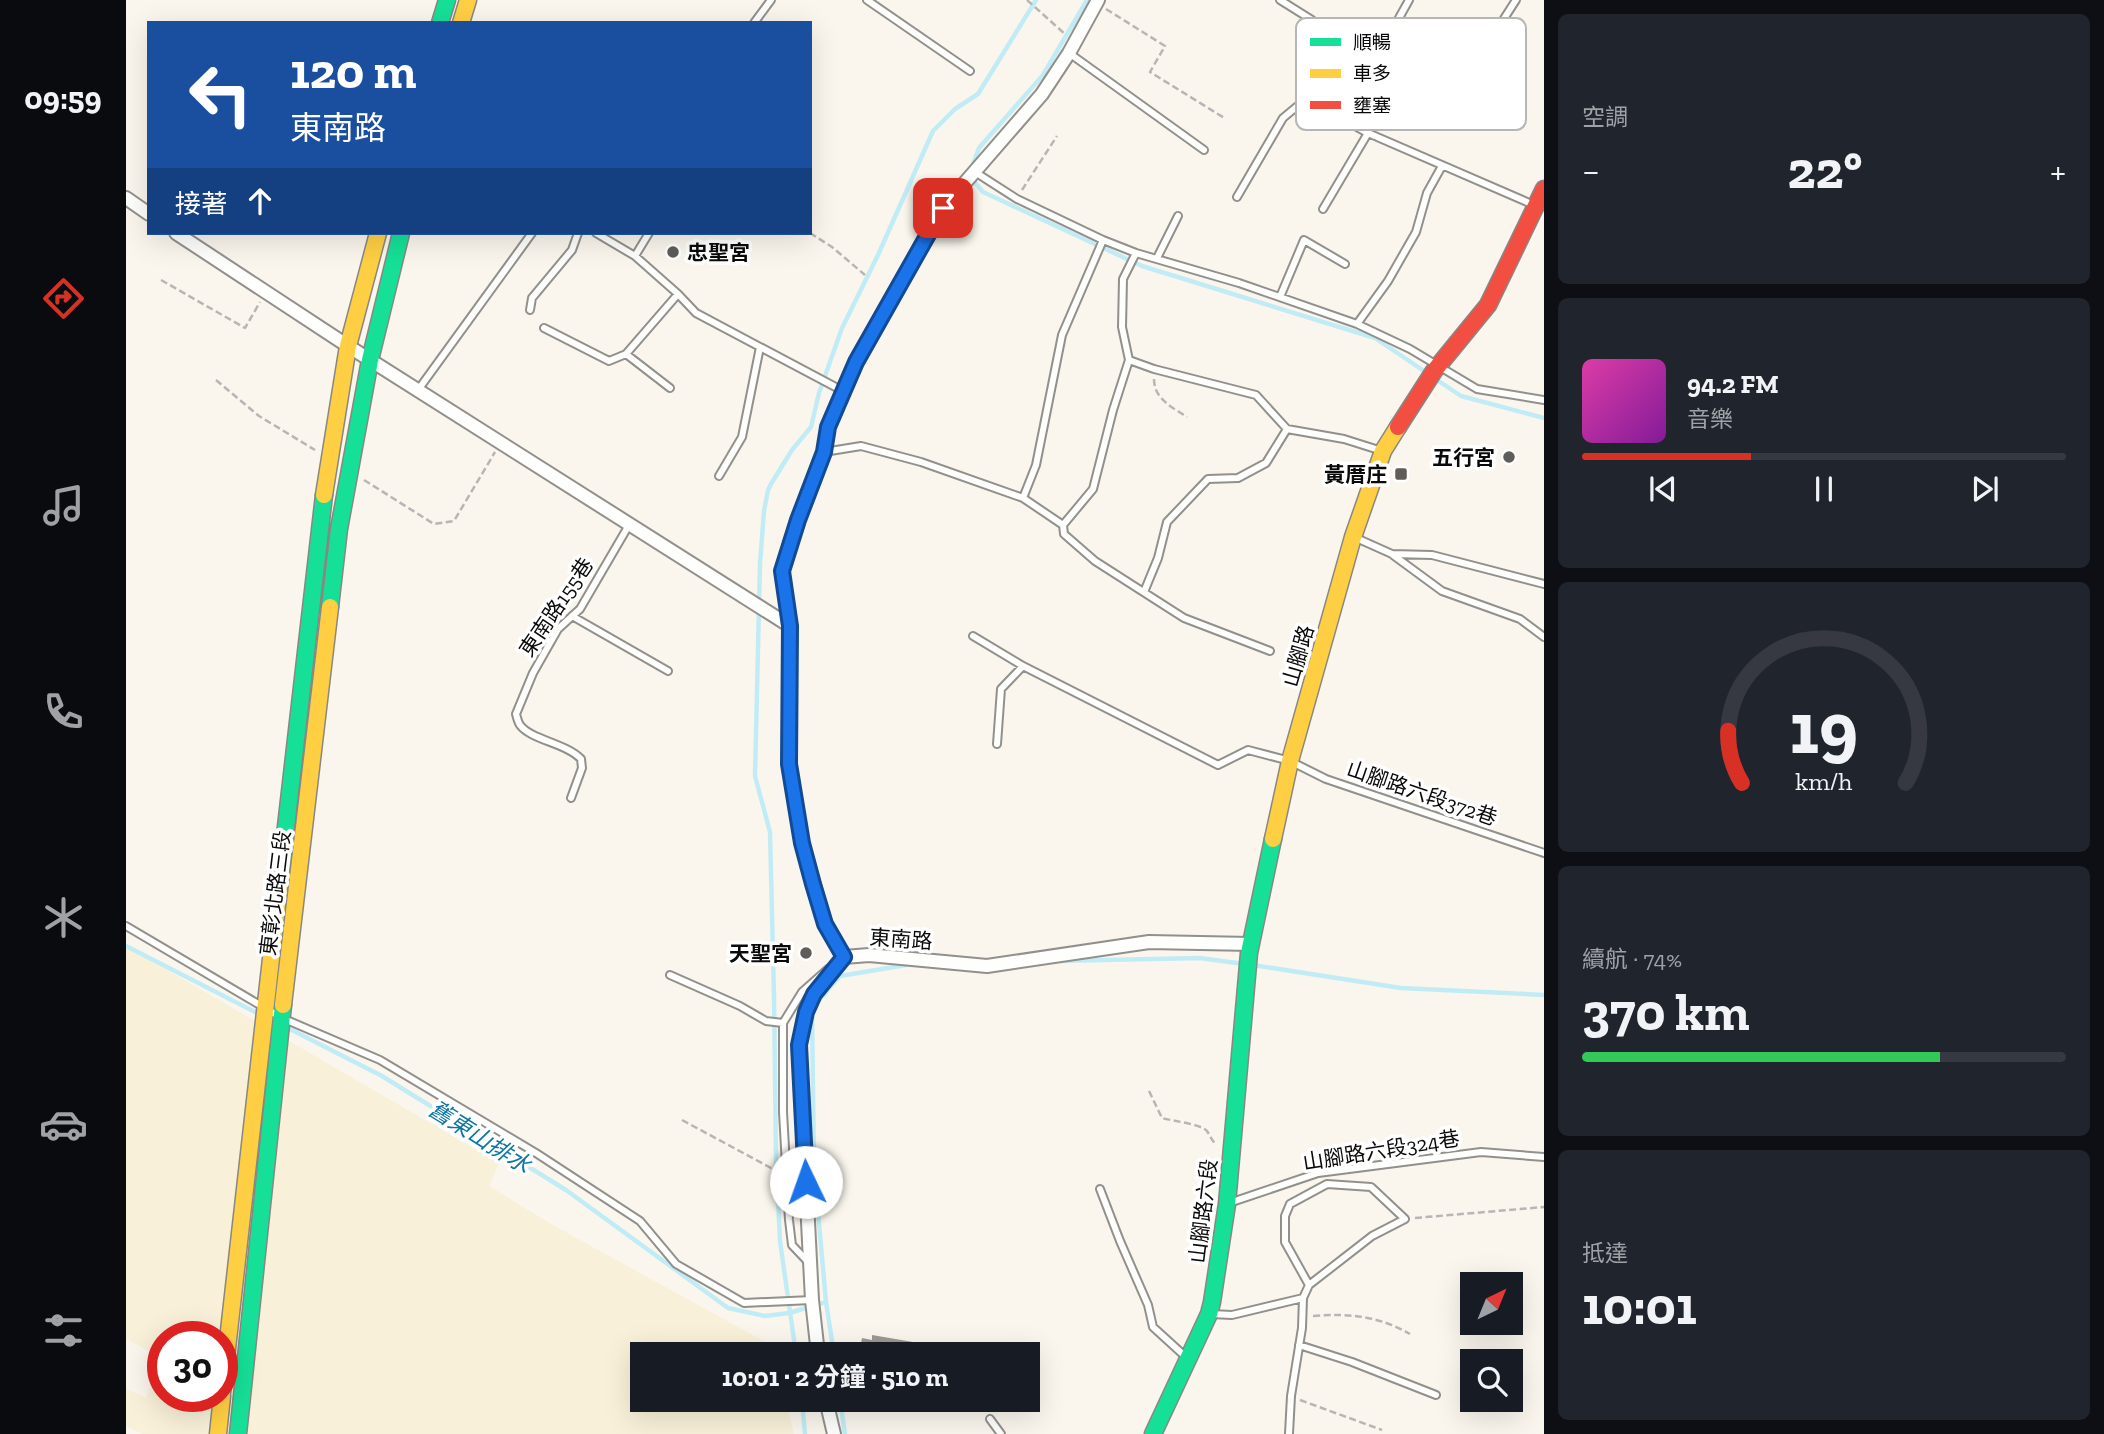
<!DOCTYPE html>
<html lang="zh-TW">
<meta charset="utf-8">
<style>
:root{--surface:#171b24;--page:#20242c;--text:#f1f3f6;--muted:#9ea1a6;--line:#363941;--accent:#d93025}
body{margin:0;font-family:"Zilla Slab","Noto Sans TC",serif;background:var(--page);color:var(--text);height:100vh;display:flex;flex-direction:column;font-size:26px;white-space:nowrap}
*{box-sizing:border-box;margin:0}
p{font-size:23px;color:var(--muted)}
.icon{flex:none;width:38px;height:38px;fill:none;stroke:currentColor;stroke-width:2;stroke-linecap:round;stroke-linejoin:round}
.map{position:relative;flex:1;overflow:hidden}
.panel{display:flex;flex-direction:column;gap:14px;padding:14px;background:#0d0f14;width:560px}
.panel>*{flex:none}
.top-card{position:absolute;left:21px;top:21px;width:665px;height:214px;border-radius:0px;box-shadow:0 7px 28px #0002;background:#1a4fa0;color:#fff;overflow:hidden}
.needle{width:46px;rotate:43deg}
.fabs{position:absolute;left:1334px;top:1272px;display:grid;gap:14px}
.fabs a{display:grid;place-items:center;width:63px;height:63px;border-radius:0px;background:var(--surface);box-shadow:0 7px 28px #0002;font-size:35px}
.speed{position:absolute;left:21px;top:1321px;display:flex;gap:14px;font-size:35px;font-weight:700;text-align:center}
.speed>*{display:grid;place-content:center;width:91px;height:91px;border-radius:50%;background:var(--surface);box-shadow:0 7px 28px #0002;line-height:1}
.speed .limit{border:10px solid #d22;background:#fff;color:#111}
.pin{position:absolute;display:grid;place-items:center;width:60px;height:60px;color:#fff;margin:-30px;border-radius:14px;box-shadow:0 4px 10px #0006}
.me{position:absolute;width:77px;margin:-38px;rotate:357deg;stroke-linejoin:round;filter:drop-shadow(0 0 5px #0008)}
.turn{display:flex;align-items:center;gap:24px;height:147px;padding:0 28px;font-size:32px}
.turn .icon{width:91px;height:91px;stroke-width:2.5}
.turn b{display:block;font-size:49px;line-height:60px}
.then{display:flex;align-items:center;height:66px;padding:0 28px;background:#0003;gap:14px;font-size:26px}
.big{font-size:52px;font-weight:700;line-height:1.1}
.panel .tile{flex:1;display:flex;flex-direction:column;justify-content:center;gap:10px;min-width:0;padding:0 24px;border-radius:10px;background:var(--page)}
.panel .dial{align-items:center;gap:0}
.dial svg{height:182px;overflow:visible;fill:none;stroke:var(--line);stroke-width:7;stroke-linecap:round;text-anchor:middle}
.dial text{fill:var(--text);stroke:none}
.song{display:flex;align-items:center;gap:21px}
.cover{width:84px;height:84px;border-radius:10px;background:linear-gradient(135deg,hsl(320 70% 55%),hsl(290 70% 35%))}
.played{height:7px;border-radius:4px;background:linear-gradient(90deg,var(--accent) 35%,var(--line) 35%)}
.keys{display:flex;justify-content:space-around;direction:ltr}
.heat{display:flex;justify-content:space-between;align-items:center;font-size:38px;direction:ltr}
.charge{height:10px;border-radius:5px;background:linear-gradient(90deg,#34c759 74%,var(--line) 0)}
.trip{position:absolute;left:504px;top:1342px;width:410px;height:70px;border-radius:0px;background:var(--surface);box-shadow:0 7px 28px #0002;font-weight:700;line-height:70px;text-align:center}
main{display:flex;flex:1;min-height:0}
.tab-bar{display:flex;flex-direction:column;width:126px;justify-content:space-around;align-items:center;background:#090b0e;color:var(--muted)}
.tab-bar .icon{width:49px;height:49px}
.tab-bar .on{color:var(--accent)}
.tab-bar b{font-size:32px;color:var(--text)}
.map>svg:first-child{display:block}
.farmland{fill:#f8f0d8;fill-rule:evenodd}
.lines{fill:none;stroke-linecap:round;stroke-linejoin:round}
.stream{stroke:#c1ecf6;stroke-width:4.5}
.building{fill:#9c9894}
.lane-casing{stroke:#92908c;stroke-width:10}
.street-casing{stroke:#92908c;stroke-width:16}
.fast-casing{stroke:#898783;stroke-width:19}
.slow-casing{stroke:#898783;stroke-width:19}
.jam-casing{stroke:#898783;stroke-width:19}
.path{stroke:#b7b6b5;stroke-width:2.5;stroke-dasharray:7 3.5;stroke-linecap:butt}
.lane{stroke:#fefefc;stroke-width:6}
.street{stroke:#fefefc;stroke-width:12}
.fast{stroke:#16e098;stroke-width:16}
.slow{stroke:#ffcf43;stroke-width:16}
.jam{stroke:#f24e42;stroke-width:16}
.route-casing{stroke:#114b97;stroke-width:18}
.route{stroke:#1a73e8;stroke-width:12}
.poi-dot{fill:#5e5d59;stroke:#fff;stroke-width:2.5}
.labels{text-anchor:middle;dominant-baseline:central;stroke-width:7;stroke-linejoin:round;paint-order:stroke}
.poi-label{font-size:21px;font-weight:bold;fill:#0a0a0a;stroke:#fff;text-anchor:end}
.street-label{font-size:21px;fill:#0a0a0a;stroke:#fff}
.water-label{font-size:23px;font-style:italic;fill:#0d76a3;stroke:#fff}
.key{fill:#fff;stroke:#b6b6b6;stroke-width:2}
.key-label{font-size:19px;fill:#0a0a0a}
</style>
<main>
<nav class="tab-bar">
<b>09:59</b>
<svg class="icon on" aria-label="directions" viewBox="0 0 24 24"><path d="M12 3l9 9-9 9-9-9zM9 14v-3h6M13 9l2 2-2 2"/></svg>
<svg class="icon" aria-label="music" viewBox="0 0 24 24"><path d="M9 18V5l10-2v13"/><circle cx="6" cy="18" r="3"/><circle cx="16" cy="16" r="3"/></svg>
<svg class="icon" aria-label="phone" viewBox="0 0 24 24"><path d="M5 4h4l2 5-3 2q2 4 5 5l2-3 5 2v4C11 20 4 13 5 4z"/></svg>
<svg class="icon" aria-label="climate" viewBox="0 0 24 24"><path d="M12 3v18M4 7l16 10M4 17L20 7"/></svg>
<svg class="icon" aria-label="car" viewBox="0 0 24 24"><path d="M5 17H2v-5l4-1 3-4h7l3 4 3 1v5h-3M9 17h6M6 11h13"/><circle cx="7" cy="17" r="2"/><circle cx="17" cy="17" r="2"/></svg>
<svg class="icon" aria-label="filters" viewBox="0 0 24 24"><path d="M4 7h16M4 17h16"/><circle cx="9" cy="7" r="2"/><circle cx="15" cy="17" r="2"/></svg>
</nav>
<div class="map">
<svg width="1418" height="1434" viewBox="0 0 1418 1434">
<rect width="100%" height="100%" fill="#faf6ed"/>
<path class="farmland" d="M0,946l373,217 -10,23 62,38 220,121 2,9h-131v46h143l9,34h-652l-16,-8v-38l20,10 16,-40 -36,-19zM37,1337h59v59h-59z"/>
<g class="lines">
<path class="stream" d="M846,167l7,-19 64,-73 44,-75
M846,179l11,13 159,74 233,72 52,35
M1308,378l27,18 83,22
M0,946l133,68
M931,961l143,-3 44,6
M1127,965l148,23 143,7
M160,1027l96,49 184,114 162,118 37,8 24,-3 37,-11
M670,1354l-16,-113 -4,-83 -2,-162 -4,-164 -15,-56 5,-212 4,-53 4,-21 3,-6 21,-34 19,-23 8,-34 23,-65 36,-73 55,-124 22,-22 23,-15 58,-94
M708,1354l-8,-52 -12,-135 -2,-159 28,-32 72,-12
M676,1400l3,34
M714,1400l5,34"/>
</g>
<path class="building" d="M746,1335l41,7 -2,12h-52l3,-16 10,2z"/>
<g class="lines">
<g class="lane-casing">
<path id="lane" d="M741,0l103,71
M1154,0l32,20
M628,23l17,-23
M1191,23l59,36
M943,53l135,97
M1348,75l24,-47 18,-28
M1237,83l46,-83
M849,172l42,27 86,41 33,13 103,30 118,41 53,25 67,40 67,11
M1111,197l46,-79 23,-19 62,34 166,72
M1197,209l45,-76
M470,233l39,23 14,-23
M509,256l43,38 18,19 147,78
M1031,258l21,-42
M1154,297l24,-57 41,24
M404,310l2,-12 40,-48 6,-17
M1231,324l31,-43 28,-49 11,-39 15,-27
M418,328l65,33 17,-7 52,-60
M500,354l44,34
M1003,360l25,9 102,26 31,34 57,10 38,12
M292,390l114,-157
M698,452l37,-6 60,16 102,36 40,27 1,9 31,27 89,57 86,33
M593,476l23,-39 18,-90
M897,498l13,-33 26,-130 41,-95
M937,525l30,-36 20,-79 16,-50 -7,-33 1,-48 13,-26
M1228,537l38,17 40,1 112,29
M1267,555l49,36 78,28 24,18
M1018,592l14,-34 9,-36 41,-43 30,-1 28,-15 21,-34
M446,616l96,55
M847,636l50,30 195,99 30,-15 42,11 36,18 218,74
M871,744l4,-55 22,-23
M445,798l11,-30 -1,-9c-15,-16 -50,-19 -61,-34 -2,-3 -3,-7 -4,-11l17,-41 25,-44 22,-20 49,-84
M0,926l156,92 98,42 156,93 104,68 36,43 68,39 68,-3
M544,975l70,31 26,15 17,2 19,-31 26,-23
M657,1023v89l6,108 3,25 17,18
M974,1189l20,52 28,64 5,22 34,31
M1103,1203l89,-30 163,-21 63,5
M1085,1314l21,1 71,-17
M1173,1345l53,17 84,33
M864,1419l11,15
M1163,1434l2,-38 11,-68 1,-30 6,-13 63,-49 33,-17 -34,-32 -44,-3 -37,20 -5,12v26l24,43"/>
</g>
<g class="street-casing">
<path id="street" d="M0,198l23,16
M50,233l172,113 442,280
M718,957l-19,-33 -23,-81 -13,-79 1,-138 -8,-55 16,-51 26,-68 4,-25 29,-65 86,-154 99,-114 27,-41 29,-53
M718,957l25,-2 118,11 162,-24 102,2
M692,1354l-6,-54 -13,-255 7,-33 8,-18 30,-37
M700,1400l8,34"/>
</g>
<g class="fast-casing">
<path id="fast" d="M314,23l7,-23
M204,607l9,-78 31,-169 31,-127
M155,870l43,-375
M112,1434l45,-429
M1027,1434l56,-120 3,-12 15,-98 22,-251 24,-114"/>
</g>
<g class="slow-casing">
<path id="slow" d="M335,23l7,-23
M198,495l24,-149 30,-113
M1147,839l17,-78 63,-224 30,-86 15,-24
M157,1005l47,-398
M96,1393l59,-523
M92,1434l4,-38"/>
</g>
<g class="jam-casing">
<path id="jam" d="M1272,427l36,-56 54,-66 56,-116"/>
</g>
<path class="path" d="M901,0l39,35
M980,9l59,37 -15,26 76,47
M896,190l35,-54
M684,233l22,14 33,28
M35,280l84,48 15,-26
M1028,379c0,20 18,28 33,38
M90,380l43,36 56,34
M238,480l70,44 20,-3 41,-69
M1023,1091l13,27c10,3 39,6 45,13 4,6 4,9 10,14
M556,1120l89,48h7
M1289,1218l129,-11
M1187,1316c36,-3 66,0 97,18
M1174,1400l82,30"/>
<use href="#lane" class="lane"/>
<use href="#street" class="street"/>
<use href="#fast" class="fast"/>
<use href="#slow" class="slow"/>
<use href="#jam" class="jam"/>
</g>
<g class="lines">
<g class="route-casing">
<path id="route" d="M680,1182l-7,-137 7,-33 8,-18 30,-37 -19,-33 -12,-40 -11,-41 -13,-79 1,-138 -8,-55 16,-51 26,-68 4,-25 28,-65 87,-154"/>
</g>
<use href="#route" class="route"/>
</g>
<g class="poi-dot">
<circle cx="547" cy="252" r="7"/>
<circle cx="1383" cy="457" r="7"/>
<rect x="1268" y="467" width="14" height="14" rx="3.5"/>
<circle cx="680" cy="953" r="7"/>
</g>
<g class="labels">
<g class="poi-label">
<text x="561" y="252" text-anchor="start">忠聖宮</text>
<text x="1369" y="457">五行宮</text>
<text x="1261" y="474">黃厝庄</text>
<text x="666" y="953">天聖宮</text>
</g>
<g class="street-label">
<text transform="translate(430 607) rotate(-56)">東南路155巷</text>
<text transform="translate(1172 656) rotate(-74)">山腳路</text>
<text transform="translate(1296 793) rotate(19)">山腳路六段372巷</text>
<text transform="translate(149 893) rotate(-83)">東彰北路三段</text>
<text transform="translate(775 939) rotate(4)">東南路</text>
<text transform="translate(1255 1150) rotate(-9)">山腳路六段324巷</text>
<text transform="translate(1077 1211) rotate(-83)">山腳路六段</text>
</g>
<g class="water-label">
<text transform="translate(354 1137) rotate(32)">舊東山排水</text>
</g>
</g>
<rect x="1170" y="18" width="230" height="112" rx="10" class="key"/>
<rect x="1184" y="38" width="31" height="8" fill="#16e098"/>
<rect x="1184" y="69" width="31" height="9" fill="#ffcf43"/>
<rect x="1184" y="101" width="31" height="8" fill="#f24e42"/>
<g class="key-label">
<text x="1227" y="49">順暢</text>
<text x="1227" y="80">車多</text>
<text x="1227" y="112">壅塞</text>
</g>
</svg>
<div class="fabs">
<a><svg class="needle" viewBox="-14 -14 28 28"><path d="M0-13l5 13h-10z" fill="#e53935"/><path d="M0 13l5-13h-10z" fill="#9ea1a6"/></svg></a>
<a><svg class="icon" aria-label="search" viewBox="0 0 24 24"><circle cx="10" cy="10" r="6"/><path d="M15 15l6 6"/></svg></a>
</div>
<div class="speed"><div class="limit">30</div></div>
<div class="pin" style="left:817px;top:208px;background:#d93025"><svg class="icon" aria-label="arrive" viewBox="0 0 24 24"><path d="M6 21V4h12l-3 4 3 4H6"/></svg></div>
<svg class="me" style="left:680px;top:1182px" viewBox="-20 -20 40 40"><circle r="19" fill="#fff"/><path d="M0-13L10 11 0 6-10 11z" fill="#1a73e8"/></svg>
<div class="trip">10:01 · 2 分鐘 · 510 m</div>
<div class="top-card">
<div class="turn"><svg class="icon" aria-label="left" viewBox="0 0 24 24"><path d="M17 20v-9H6M10 6l-5 5 5 5"/></svg><div><b>120 m</b>東南路</div></div>
<div class="then">接著<svg class="icon" aria-label="ahead" viewBox="0 0 24 24"><path d="M12 20V5M6 11l6-6 6 6"/></svg></div>
</div>
</div>
<section class="panel">
<div class="tile"><p>空調</p>
<div class="heat"><a>−</a><b class="big">22°</b><a>+</a></div>
</div>
<div class="tile">
<div class="song"><i class="cover"></i><div><b>94.2 FM</b><p>音樂</p></div></div>
<div class="played"></div>
<div class="keys"><svg class="icon" aria-label="previous" viewBox="0 0 24 24"><path d="M18 5L8 12l10 7zM5 5v14"/></svg><svg class="icon" aria-label="pause" viewBox="0 0 24 24"><path d="M8 5v14M16 5v14"/></svg><svg class="icon" aria-label="next" viewBox="0 0 24 24"><path d="M6 5l10 7-10 7zM19 5v14"/></svg></div>
</div>
<div class="tile dial"><svg viewBox="0 0 100 80">
<path d="M14 69A42 42 0 1 1 86 69"/>
<path d="M14 69A42 42 0 0 1 8 46" stroke="#d93025"/>
<text x="50" y="56" font-size="32" font-weight="700">19</text>
<text x="50" y="72" font-size="11">km/h</text>
</svg></div>
<div class="tile"><p>續航 · 74%</p><b class="big">370 km</b><div class="charge"></div></div>
<div class="tile"><p>抵達</p><b class="big">10:01</b></div>
</section>
</main>
